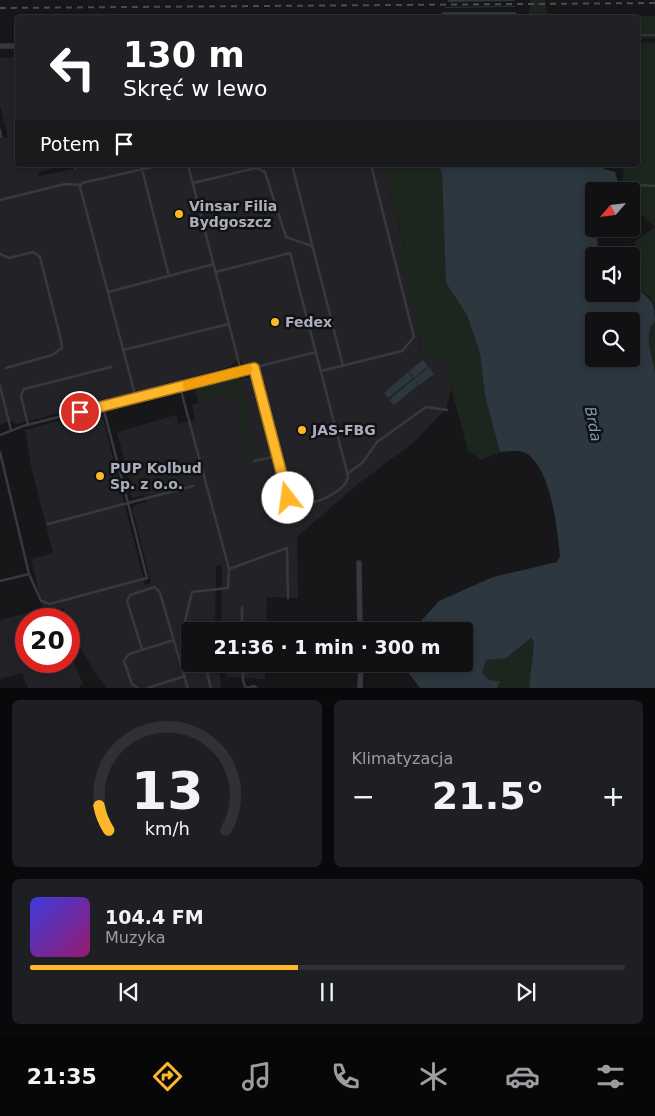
<!DOCTYPE html>
<html lang="pl">
<meta charset="utf-8">
<style>
:root{--surface:#111114;--page:#1e1f22;--text:#f1f3f6;--muted:#9c9da0;--line:#303134;--accent:#ffb72a}
body{margin:0;font-family:"DejaVu Sans",sans-serif;background:var(--page);color:var(--text);height:100vh;display:flex;flex-direction:column;font-size:19px;white-space:nowrap}
*{box-sizing:border-box;margin:0}
p{font-size:16px;color:var(--muted)}
.icon{flex:none;width:28px;height:28px;fill:none;stroke:currentColor;stroke-width:2;stroke-linecap:round;stroke-linejoin:round}
.map{position:relative;height:688px;overflow:hidden}
.sheet{display:flex;flex-direction:column;gap:12px;padding:12px;background:#09090b;flex:1}
.sheet>*{flex:none}
.hud{position:absolute;left:15px;top:15px;width:625px;height:152px;border-radius:5px;box-shadow:0 2px 12px #0003,0 0 0 1px var(--line);background:#202124;color:#fff;overflow:hidden}
.needle{width:32px;rotate:242deg}
.buttons{position:absolute;left:585px;top:182px;display:grid;gap:10px}
.buttons a{display:grid;place-items:center;width:55px;height:55px;border-radius:5px;background:var(--surface);box-shadow:0 2px 12px #0003,0 0 0 1px var(--line);font-size:25px}
.speed{position:absolute;left:15px;top:608px;display:flex;gap:10px;font-size:25px;font-weight:700;text-align:center}
.speed>*{display:grid;place-content:center;width:65px;height:65px;border-radius:50%;background:var(--surface);box-shadow:0 2px 12px #0003,0 0 0 1px var(--line);line-height:1}
.speed .limit{border:8px solid #d22;background:#fff;color:#111}
.pin{position:absolute;display:grid;place-items:center;width:42px;height:42px;color:#fff;margin:-21px;border:2px solid #fff;border-radius:50%;box-shadow:0 1px 5px #0007}
.me{position:absolute;width:55px;margin:-28px;rotate:345deg;stroke-linejoin:round;filter:drop-shadow(0 0 4px #0008)}
.turn{display:flex;align-items:center;gap:18px;height:105px;padding:0 25px;font-size:22px}
.turn .icon{width:65px;height:65px;stroke-width:2.5}
.turn b{display:block;font-size:35px;line-height:42px}
.then{display:flex;align-items:center;height:48px;padding:0 25px;background:#0003;gap:10px;font-size:19px}
.big{font-size:38px;font-weight:600;line-height:1.1}
.sheet .tile{flex:1;display:flex;flex-direction:column;justify-content:center;gap:8px;min-width:0;padding:0 18px;border-radius:8px;background:var(--page)}
.sheet .dial{align-items:center;gap:0}
.dial svg{height:130px;overflow:visible;fill:none;stroke:var(--line);stroke-width:7;stroke-linecap:round;text-anchor:middle}
.dial text{fill:var(--text);stroke:none}
.song{display:flex;align-items:center;gap:15px}
.cover{width:60px;height:60px;border-radius:8px;background:linear-gradient(135deg,hsl(240 70% 55%),hsl(320 70% 35%))}
.played{height:5px;border-radius:2px;background:linear-gradient(90deg,var(--accent) 45%,var(--line) 45%)}
.keys{display:flex;justify-content:space-around;direction:ltr}
.heat{display:flex;justify-content:space-between;align-items:center;font-size:28px;direction:ltr}
.sheet .tiles{flex:1;display:grid;gap:12px;grid-template-columns:1fr 1fr}
.tile:last-child{grid-column:span 2}
.trip{position:absolute;left:181px;top:622px;width:292px;height:50px;border-radius:5px;background:var(--surface);box-shadow:0 2px 12px #0003,0 0 0 1px var(--line);font-weight:600;line-height:50px;text-align:center}
.dock{display:flex;height:80px;justify-content:space-around;align-items:center;background:#070708;color:var(--muted)}
.dock .icon{width:35px;height:35px}
.dock .current{color:var(--accent)}
.dock b{font-size:22px;color:var(--text)}
.map>svg:first-child{display:block}
.built{fill:#232327}
.green{fill:#1d261e}
.water{fill:#2c373f;fill-rule:evenodd}
.pier{fill:#17171a}
.lines{fill:none;stroke-linecap:round;stroke-linejoin:round}
.stream{stroke:#2c373f;stroke-width:2}
.lane{stroke:#38393f;stroke-width:2.5}
.street{stroke:#38393f;stroke-width:5.5}
.rail{stroke:#4b4d55;stroke-width:2;stroke-dasharray:6 5;stroke-linecap:butt}
.route-casing{stroke:#a6771b;stroke-width:12}
.route{stroke:#ffb72a;stroke-width:9}
.slow{stroke:#f59e0b;stroke-width:9}
.poi-dot{fill:#ffb72a;stroke:#121215;stroke-width:2}
.labels{text-anchor:middle;dominant-baseline:central;stroke-width:5;stroke-linejoin:round;paint-order:stroke}
.poi-label{font-size:14px;font-weight:bold;fill:#a8aebb;stroke:#121215;text-anchor:start}
.water-label{font-size:15px;font-style:italic;fill:#7c9db9;stroke:#121215}
</style>
<div class="map">
<svg width="655" height="689" viewBox="0 0 655 689">
<rect width="100%" height="100%" fill="#17171a"/>
<path class="built" d="M17,57l1,108h50l-30,7 1,4 52,-11h292l22,87 -5,2 21,81 -2,15 -8,10 31,-5 9,34 -5,20 -32,33 -55,41 -62,54 1,61 -31,-1 -1,34h-45l1,-66 -6,1 -1,65h-25v33h29l2,24h-114l-10,-12 -26,-44 -2,-13h-3l-3,-11 -8,3 2,8h-31v42h43v-10l14,33 -4,2v2h-51l-6,-15 -22,6v-59l38,-10 1,5 5,-2 -13,-54 22,-6 -22,-87 -6,-36 76,-20 44,175 6,-2 -19,-75 1,-2 13,-4 -2,-7 -12,3 -2,-9 1,-3 -14,-54 59,-17 2,9 17,-4 -3,-15 7,-2 -4,-13 55,-13 -10,-18 -11,8 -106,30 -107,27 -5,-4 -11,5v-289l8,2 -8,-33v-47z
M226,664h39v15l-39,-2z"/>
<path class="green" d="M531,0h14l2,17 108,-1v22h-17v-20l-110,-1z
M655,42v265l-5,-10 -14,-8 -1,-48 20,-14 -24,-22v-14h-7l-3,-7 3,-15 -11,-4h25v-122z
M383,165h56l3,9 4,109 21,32 13,38 5,43 15,56 -19,8 -13,-10 -26,-94 -32,5 9,-11 2,-11 -21,-86 5,-2z
M655,321v52c-2,-17 -13,-38 0,-52z
M243,374l2,1 -6,2 8,30 -8,2 -4,-15 -36,9 -3,-17z
M247,409l10,38h5l-5,2 2,7 -2,-2 -9,2 -12,-44z
M531,638l3,5 -5,45h-32l3,-7 -11,-1 -7,-7 4,-13 20,-2z"/>
<path class="water" d="M448,0h66l3,17 -77,1z
M439,165h165v4l11,3 4,13 -15,6h-10v38h6l-4,4 3,20 3,3h-8v38h37v-9c17,14 24,11 24,36 -13,14 -2,35 0,52v315h-126l5,-45 -3,-5 -25,20 -20,2 -4,13 7,7 11,1 -3,7h-77l-18,-24h63v-33h-46l3,-11 17,-19 54,-24 64,-15 3,-6c-3,-28 -8,-80 -30,-100 -7,-7 -20,-5 -30,-4l-15,-56 -5,-43 -13,-38 -21,-32 -4,-109zM631,321v38h-37v-38z
M423,360l5,6 -14,12 -5,-7z
M429,367l5,7 -15,11 -5,-6z
M408,372l5,6 -25,20 -4,-5z
M414,379l4,6 -24,20 -5,-5z"/>
<path class="pier" d="M516,1l1,5 -74,1 2,-5z
M517,7l1,5h-78l2,-4z"/>
<g class="lines">
<path class="stream" d="M638,35h17"/>
<path class="lane" d="M17,46l1,8
M0,130l1,7
M75,165v3
M188,165l53,206
M292,165l51,201
M142,169l27,107
M193,183l63,-15 9,4 21,65 26,9
M616,191l20,-6 19,1
M0,200l65,-16 16,1
M0,254l9,4 24,-6 7,5 21,83 1,8 -10,7 -46,13
M216,272l74,-19 58,223c0,17 -48,36 -59,26l-35,-134
M108,292l106,-28
M123,350l106,-26
M321,371l81,-20 12,-14 -43,-172
M0,386l11,44
M180,387l49,182 58,-21 1,50
M136,398l-56,-211 2,-4 79,-18
M28,425l-7,-29 3,-7 87,-22
M0,435l23,-9 293,-74
M0,452l29,122 -29,7
M254,461l23,-5
M347,474l16,-12 14,-20 49,-35 21,3
M48,524l80,-21 -25,-96
M29,574l12,27 9,3 97,-26 -19,-75 65,-17
M242,607v24
M190,637l-5,-16 7,-29 36,-4 1,-19
M142,649l-15,-48 3,-6 25,-8 5,6 28,96
M205,664l6,25
M243,664v17l3,7
M139,689l-7,-5 -8,-23 5,-7 45,-14
M145,689l40,-13
M244,689l10,-3 3,3"/>
<path class="street" d="M0,46h18
M359,563l1,68
M360,689l1,-25"/>
<path class="rail" d="M0,8l655,-5"/>
</g>
<g class="lines">
<g class="route-casing">
<path id="route" d="M80,412l174,-44 34,130"/>
</g>
<use href="#route" class="route"/>
<path class="slow" d="M187,385l61,-16"/>
</g>
<g class="poi-dot">
<circle cx="179" cy="214" r="5"/>
<circle cx="275" cy="322" r="5"/>
<circle cx="302" cy="430" r="5"/>
<circle cx="100" cy="476" r="5"/>
</g>
<g class="labels">
<g class="poi-label">
<text x="189" y="206">Vinsar Filia<tspan x="189" dy="16">Bydgoszcz</tspan></text>
<text x="285" y="322">Fedex</text>
<text x="312" y="430">JAS-FBG</text>
<text x="110" y="468">PUP Kolbud<tspan x="110" dy="16">Sp. z o.o.</tspan></text>
</g>
<g class="water-label">
<text transform="translate(593 424) rotate(79)">Brda</text>
</g>
</g>
</svg>
<div class="buttons">
<a><svg class="needle" viewBox="-14 -14 28 28"><path d="M0-13l5 13h-10z" fill="#e53935"/><path d="M0 13l5-13h-10z" fill="#9c9da0"/></svg></a>
<a><svg class="icon" aria-label="sound" viewBox="0 0 24 24"><path d="M4 9h4l5-4v14l-5-4H4zM17 9q2 3 0 6"/></svg></a>
<a><svg class="icon" aria-label="search" viewBox="0 0 24 24"><circle cx="10" cy="10" r="6"/><path d="M15 15l6 6"/></svg></a>
</div>
<div class="speed"><div class="limit">20</div></div>
<div class="pin" style="left:80px;top:412px;background:#d93025"><svg class="icon" aria-label="arrive" viewBox="0 0 24 24"><path d="M6 21V4h12l-3 4 3 4H6"/></svg></div>
<svg class="me" style="left:288px;top:498px" viewBox="-20 -20 40 40"><circle r="19" fill="#fff"/><path d="M0-13L10 11 0 6-10 11z" fill="#ffb72a"/></svg>
<div class="trip">21:36 · 1 min · 300 m</div>
<div class="hud">
<div class="turn"><svg class="icon" aria-label="left" viewBox="0 0 24 24"><path d="M17 20v-9H6M10 6l-5 5 5 5"/></svg><div><b>130 m</b>Skręć w lewo</div></div>
<div class="then">Potem<svg class="icon" aria-label="arrive" viewBox="0 0 24 24"><path d="M6 21V4h12l-3 4 3 4H6"/></svg></div>
</div>
</div>
<section class="sheet">
<div class="tiles">
<div class="tile dial"><svg viewBox="0 0 100 80">
<path d="M14 69A42 42 0 1 1 86 69"/>
<path d="M14 69A42 42 0 0 1 8 54" stroke="#ffb72a"/>
<text x="50" y="56" font-size="32" font-weight="700">13</text>
<text x="50" y="72" font-size="11">km/h</text>
</svg></div>
<div class="tile"><p>Klimatyzacja</p>
<div class="heat"><a>−</a><b class="big">21.5°</b><a>+</a></div>
</div>
<div class="tile">
<div class="song"><i class="cover"></i><div><b>104.4 FM</b><p>Muzyka</p></div></div>
<div class="played"></div>
<div class="keys"><svg class="icon" aria-label="previous" viewBox="0 0 24 24"><path d="M18 5L8 12l10 7zM5 5v14"/></svg><svg class="icon" aria-label="pause" viewBox="0 0 24 24"><path d="M8 5v14M16 5v14"/></svg><svg class="icon" aria-label="next" viewBox="0 0 24 24"><path d="M6 5l10 7-10 7zM19 5v14"/></svg></div>
</div>
</div>
</section>
<nav class="dock">
<b>21:35</b>
<svg class="icon current" aria-label="directions" viewBox="0 0 24 24"><path d="M12 3l9 9-9 9-9-9zM9 14v-3h6M13 9l2 2-2 2"/></svg>
<svg class="icon" aria-label="music" viewBox="0 0 24 24"><path d="M9 18V5l10-2v13"/><circle cx="6" cy="18" r="3"/><circle cx="16" cy="16" r="3"/></svg>
<svg class="icon" aria-label="phone" viewBox="0 0 24 24"><path d="M5 4h4l2 5-3 2q2 4 5 5l2-3 5 2v4C11 20 4 13 5 4z"/></svg>
<svg class="icon" aria-label="climate" viewBox="0 0 24 24"><path d="M12 3v18M4 7l16 10M4 17L20 7"/></svg>
<svg class="icon" aria-label="car" viewBox="0 0 24 24"><path d="M5 17H2v-5l4-1 3-4h7l3 4 3 1v5h-3M9 17h6M6 11h13"/><circle cx="7" cy="17" r="2"/><circle cx="17" cy="17" r="2"/></svg>
<svg class="icon" aria-label="filters" viewBox="0 0 24 24"><path d="M4 7h16M4 17h16"/><circle cx="9" cy="7" r="2"/><circle cx="15" cy="17" r="2"/></svg>
</nav>
